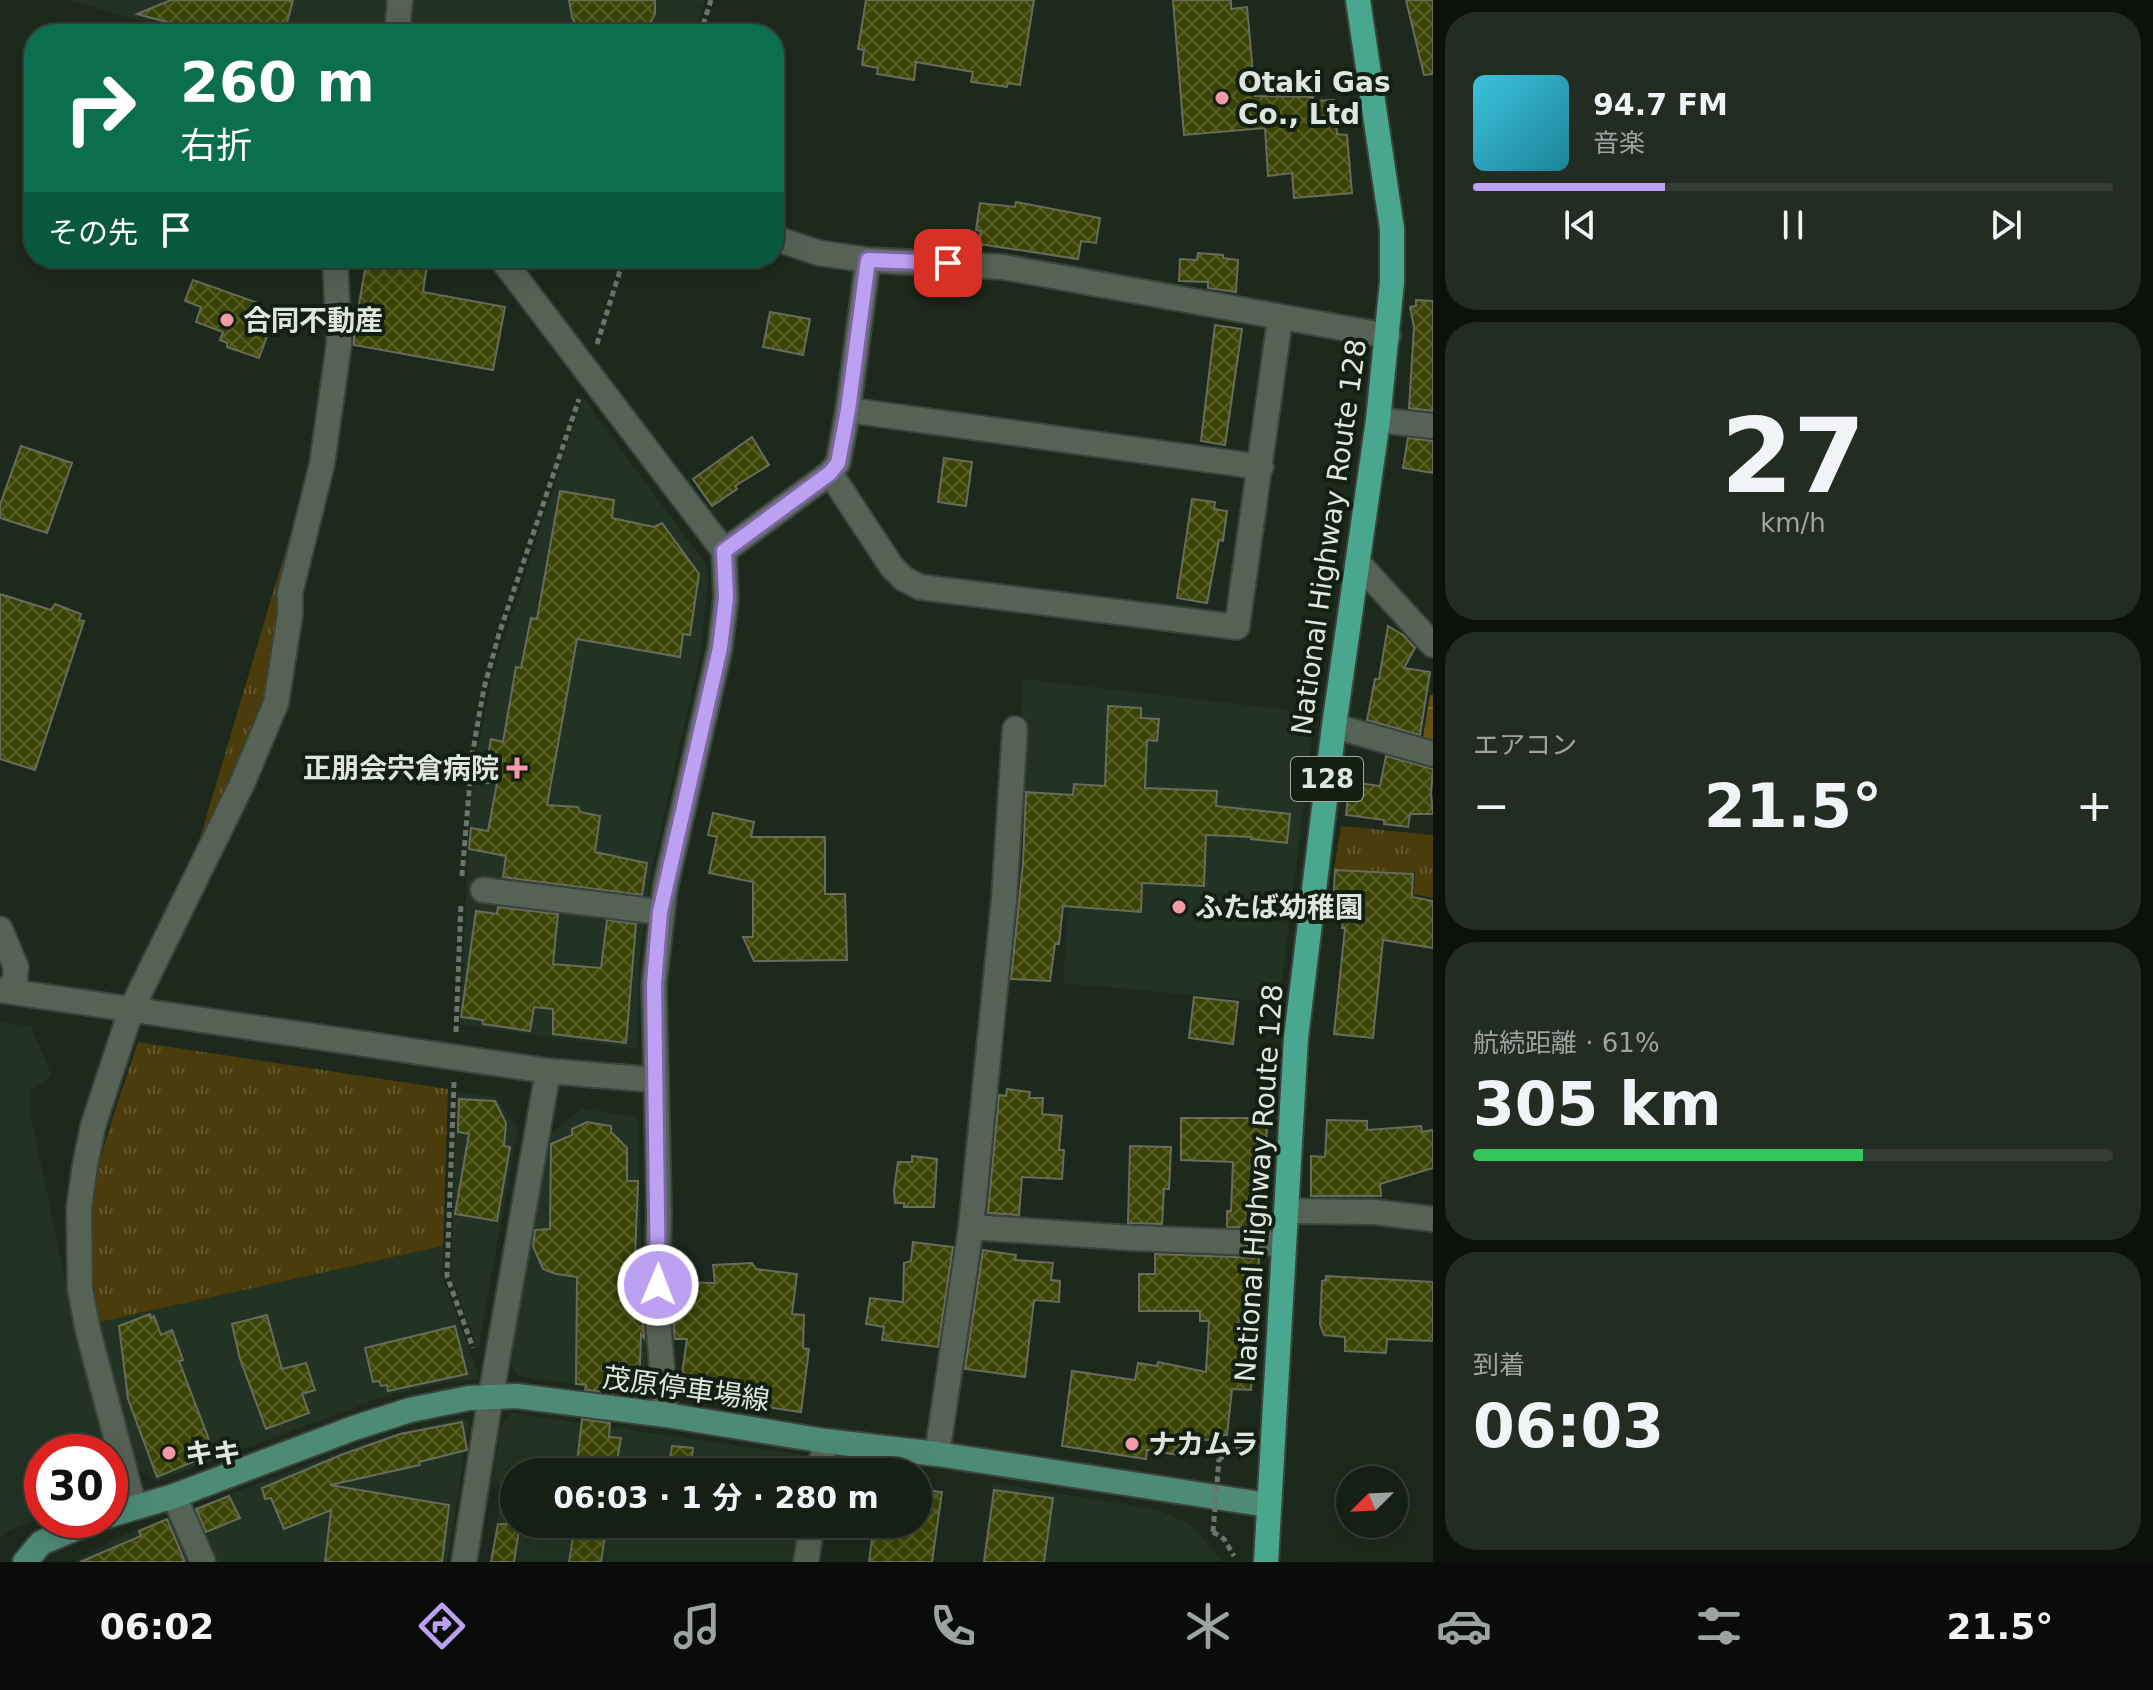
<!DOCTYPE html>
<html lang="ja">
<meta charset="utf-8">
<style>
:root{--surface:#161f16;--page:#232c23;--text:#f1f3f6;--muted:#9ea2a1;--line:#353d35;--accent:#bca0f2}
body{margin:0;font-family:"DejaVu Sans","Noto Sans JP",sans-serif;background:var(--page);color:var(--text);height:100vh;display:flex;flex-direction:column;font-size:30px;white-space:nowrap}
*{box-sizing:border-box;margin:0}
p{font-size:26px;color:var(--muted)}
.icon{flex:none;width:44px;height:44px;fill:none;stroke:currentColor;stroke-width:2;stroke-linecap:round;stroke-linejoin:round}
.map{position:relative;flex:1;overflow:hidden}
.sheet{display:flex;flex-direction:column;gap:12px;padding:12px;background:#0c110c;width:720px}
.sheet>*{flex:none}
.top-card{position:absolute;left:24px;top:24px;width:760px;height:244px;border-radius:32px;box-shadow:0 8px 32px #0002,0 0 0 2px var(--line);background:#0b6e4f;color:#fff;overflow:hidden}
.needle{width:52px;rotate:246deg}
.fabs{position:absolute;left:1336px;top:1466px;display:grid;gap:16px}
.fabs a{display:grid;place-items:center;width:72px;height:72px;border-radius:50%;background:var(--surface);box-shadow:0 8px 32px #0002,0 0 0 2px var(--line);font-size:40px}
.speed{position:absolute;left:24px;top:1434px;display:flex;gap:16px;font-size:40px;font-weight:700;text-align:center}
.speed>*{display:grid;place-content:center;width:104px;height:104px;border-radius:50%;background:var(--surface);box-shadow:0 8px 32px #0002,0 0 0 2px var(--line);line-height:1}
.speed .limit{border:12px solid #d22;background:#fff;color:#111}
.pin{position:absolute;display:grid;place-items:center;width:68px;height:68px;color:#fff;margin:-34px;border-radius:16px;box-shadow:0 4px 12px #0006}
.me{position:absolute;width:88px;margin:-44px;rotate:1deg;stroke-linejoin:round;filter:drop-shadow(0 0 6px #0008)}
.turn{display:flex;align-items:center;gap:28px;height:168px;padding:0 24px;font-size:36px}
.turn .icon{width:104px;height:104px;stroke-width:2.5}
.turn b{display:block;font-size:56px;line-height:68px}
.then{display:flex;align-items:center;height:76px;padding:0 24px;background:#0003;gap:16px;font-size:30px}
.big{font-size:60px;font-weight:700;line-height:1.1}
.sheet .tile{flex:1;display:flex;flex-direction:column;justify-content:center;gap:12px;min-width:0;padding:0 28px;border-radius:32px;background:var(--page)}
.sheet .dial{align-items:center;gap:0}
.dial b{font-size:104px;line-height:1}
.song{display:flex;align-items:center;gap:24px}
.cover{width:96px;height:96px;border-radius:12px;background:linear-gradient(135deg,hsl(190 70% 55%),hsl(190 70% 35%))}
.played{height:8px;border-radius:4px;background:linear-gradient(90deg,var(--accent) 30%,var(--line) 30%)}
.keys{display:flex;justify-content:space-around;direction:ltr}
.heat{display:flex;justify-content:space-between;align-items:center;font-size:44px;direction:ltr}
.charge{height:12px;border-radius:6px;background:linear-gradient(90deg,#34c759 61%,var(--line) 0)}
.trip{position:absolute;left:500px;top:1458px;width:432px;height:80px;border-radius:40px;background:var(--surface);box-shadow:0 8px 32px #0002,0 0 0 2px var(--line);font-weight:700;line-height:80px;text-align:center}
.tabs{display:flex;height:128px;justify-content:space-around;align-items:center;background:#090c09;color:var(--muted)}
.tabs .icon{width:56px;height:56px}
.tabs .active{color:var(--accent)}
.tabs b{font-size:36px;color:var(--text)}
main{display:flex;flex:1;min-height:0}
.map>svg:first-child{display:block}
.built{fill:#223323}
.grass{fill:url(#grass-tufts)}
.forest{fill:url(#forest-crowns)}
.building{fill:url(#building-cross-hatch);stroke:#686c5b;stroke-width:2}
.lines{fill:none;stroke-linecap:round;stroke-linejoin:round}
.minor-casing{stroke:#3b443b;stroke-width:28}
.major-casing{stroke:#3b443b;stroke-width:28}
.highway-casing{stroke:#3b443b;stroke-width:28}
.path{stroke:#6b756b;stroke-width:5;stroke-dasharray:6 4;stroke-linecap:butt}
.minor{stroke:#556255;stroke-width:24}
.major{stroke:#4d8b76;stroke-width:24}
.highway{stroke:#48a78c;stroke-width:24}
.path-bridge{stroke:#6b756b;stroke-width:5;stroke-dasharray:6 4;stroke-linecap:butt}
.route-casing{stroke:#7a689d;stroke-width:20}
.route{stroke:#bca0f2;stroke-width:14}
.poi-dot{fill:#f39aa7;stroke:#141f14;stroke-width:3}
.labels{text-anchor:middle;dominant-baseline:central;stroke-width:8;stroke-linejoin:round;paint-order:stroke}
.shield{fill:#141f14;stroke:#a1aaa1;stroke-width:2}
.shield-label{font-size:26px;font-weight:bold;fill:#dee6de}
.poi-label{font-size:28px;font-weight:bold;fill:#dee6de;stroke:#141f14;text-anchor:start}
.street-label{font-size:28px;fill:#dee6de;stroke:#141f14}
</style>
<main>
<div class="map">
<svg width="1433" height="1562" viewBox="0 0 1433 1562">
<defs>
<pattern id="grass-tufts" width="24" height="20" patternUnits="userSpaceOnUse" patternTransform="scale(2)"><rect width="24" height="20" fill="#4a3c0b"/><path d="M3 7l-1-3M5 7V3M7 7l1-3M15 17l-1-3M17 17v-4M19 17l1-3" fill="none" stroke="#64582e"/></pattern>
<pattern id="forest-crowns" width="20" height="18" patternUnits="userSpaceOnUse" patternTransform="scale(2)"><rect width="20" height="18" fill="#655213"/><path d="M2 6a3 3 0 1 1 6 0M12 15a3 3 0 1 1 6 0" fill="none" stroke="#7b6b35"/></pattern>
<pattern id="building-cross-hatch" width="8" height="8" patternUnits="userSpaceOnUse" patternTransform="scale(2)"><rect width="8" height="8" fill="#3b4404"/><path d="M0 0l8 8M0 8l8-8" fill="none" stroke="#575f28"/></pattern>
</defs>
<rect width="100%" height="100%" fill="#1d291d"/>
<path class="built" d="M69,0h317l-2,34h-200z
M410,0h295l-11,34h-286z
M583,398l124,168 2,7 -9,83 -49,217 -12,89 -2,87 -177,-24 10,-216 9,-67 13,-66z
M1023,679l292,34 -36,290 -216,-20 10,-152 -57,-4z
M0,1022l31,4 21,50 -22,14 1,26 43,208 36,128h-68v66l-34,13 -8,7z
M457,1092l39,5 22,31 -40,222 -27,-74z
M582,1109l56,8 4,184 7,94 -131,-19 -7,-10 19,-123 21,-110z
M443,1246l-1,30 38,103 -34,3 -60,14 -229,85 -17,-11 -4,-7 -37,-141z
M512,1413l299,43 -2,16h-295v52h286l-6,38h-304l12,-78 -10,-1 9,-58z
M462,1418l7,6 -22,138h-235l-24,-52 174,-66 51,-15z
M993,1483l165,27 32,14 34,38h-242z
M173,1515l21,47h-120l42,-24z"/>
<path class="grass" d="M319,438l-51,263 -76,164z
M1341,826l92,9v63l-19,-4 1,-21 -81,-4z
M138,1042l310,47 -5,157 -344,76c-6,-40 -11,-78 -7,-118 6,-50 30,-113 46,-162z"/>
<path class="forest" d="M1430,695h3v52l-11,-4z"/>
<path class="building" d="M171,0h122l-9,34h-73l-74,-20z
M569,0h86v14l-11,20h-64l-8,-17z
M866,0h168l-14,85 -12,-2 -1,4 -36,-5 2,-10 -57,-10 -2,18 -37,-6 1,-6 -16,-3 2,-15 -6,-1z
M1173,0h58v9l16,-2 8,89 58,1 -1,4 22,-1 3,34 10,1 5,58 -58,5 -2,-25 -24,3 -3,-48 -81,7z
M1406,0h27v74l-9,1z
M1016,202l84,16 -4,25 -15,-2 -3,18 -99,-15 2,-13 -5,-1 4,-27 35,4z
M1198,253l25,2v3l15,2 -2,32 -28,-4v-6l-29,-1 1,-22 17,1z
M367,258h61l-5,34 82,15 -12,63 -139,-25v-12z
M193,280l65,23 -5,15 18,7 -12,33 -32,-11v-4l-7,-3 3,-8 -27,-10 5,-15 -16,-6z
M1416,300l17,1v110l-24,-3 5,-81 -4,-20 6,-1z
M770,312l40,7 -7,36 -40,-8z
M1215,325l27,4 -17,116 -24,-4z
M752,437l17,28 -34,21 2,3 -25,17 -19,-27z
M1408,438l25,3v32l-30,-5z
M21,446l51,17 -25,70 -47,-15v-13z
M944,458l28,4 -6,44 -28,-4z
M560,491l54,9 -2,18 42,9 8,-4 37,51 -9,61 -7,-1 -3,23 -103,-18 -30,166 31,2 2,5 20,4 -5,36 52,11 -5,32 -139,-18 3,-21 -37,-7 2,-21 17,3 9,-48h-14l8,-44 12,3 13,-75 5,1 10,-50 6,1z
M1192,499l23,3 -1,7 13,2 -4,30 -4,-1 -12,63 -30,-5z
M0,594l51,16 4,-6 26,10 -2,6 5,1 -49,149 -35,-11z
M1388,626l15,9 12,13 -11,20 26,4 -10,63 -53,-15 8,-41h4z
M1108,706l33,2v10l18,1 -2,22 -10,-1 -2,48 72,3 -1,15 74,8 -3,29 -36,-4v-2l-45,-2 -2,51 -62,-3 -1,29 -78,-6 -4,38h-4l-5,37 -39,-2 12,-116 3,-71 47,3 1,-11 31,2z
M1386,756l47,13 -2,24 2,21h-23l-2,13 -24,-3v-4l-38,-5 4,-33 30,4z
M713,813l41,9 -3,15h74v57h20l2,66 -93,1 -11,-24h10v-55l-44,-9 8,-36 -9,-2z
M1335,870l78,4 -1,23 21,4v47l-50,-8 -10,98 -39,-4 11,-106h-3l2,-22 -11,-1z
M498,907l60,7 -5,50 48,4 6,-48 29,4 -10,119 -73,-9v-25l-19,-2 -4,24 -47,-7 -1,-4 -21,-3 15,-106 21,3z
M1194,997l44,5 -5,42 -44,-6z
M1007,1089l23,3 -1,6h14l-1,16 20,2 -3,34h5l-2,29 -40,-2 -3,38 -31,-2 11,-118 7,1z
M459,1099l36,2 11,22 -2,23 6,1 -13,74 -42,-7 14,-80 -11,-2z
M1181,1118h86l-3,110 -37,-1v-16h4l2,-49 -52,-2z
M1327,1120l40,1v9l54,-4 1,6 11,-2v38l-53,16 1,12h-70v-40l14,1z
M587,1122l24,4v6l16,16v33h11l-5,129h9l2,28 -3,-4 -2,57 -25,-3 -1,5 -28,-3 1,-5 -10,-1 1,-107 -21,-3 -13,-5 -10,-23 2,-16 15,-1 1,-85 21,-9v-6z
M1130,1146l41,1 -2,42h-5l-2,35 -34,-1z
M912,1156l25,3 -3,48h-30v-4h-9l-1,-13 4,-28h14z
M913,1242l40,5 -15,100 -56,-7 2,-13 -18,-3 4,-26 33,4 1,-39 7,-2z
M983,1250l33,5 -1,5 38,3 -2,17 9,1 -1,21 -25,-2 -9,77 -60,-8z
M1155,1254l104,4 -8,132 -19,-1 -5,46h-6l-1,6 -33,-3 -2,18 -38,-6 -1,9 -84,-13 10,-75 63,9 3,-17 19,3 1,-4 48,10 3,-51h-9v-10h-61v-37h16z
M752,1263l4,6 41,5 -5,40 12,1 -1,33 6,1 -8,63 -42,-6v3l-71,-11 -8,-10 7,-49h-12l-3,-29h5l1,-28 37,1 -2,-18z
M1326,1276l107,6v59l-46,-2 -1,14 -41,-2v-14l-21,-2 -4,-11 2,-43 4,-1z
M150,1314l1,4 3,-2 7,19 11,-5 11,30 -4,1 35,92 -57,24 -29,-78 -9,-73z
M267,1315l15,54 24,-6 9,27 -13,4 7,19 -43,16 -26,-70 -8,-35z
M455,1326l12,48 -79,17 -1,-6 -6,1 -2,-5 -6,1 -8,-34z
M582,1419l28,4 -1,14 12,1 -6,34h-39z
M462,1422l5,28 -48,12 1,3 -90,20 119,20 -7,57h-117l6,-52 -47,19 -13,-31 -6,1 -3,-11 79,-33 59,-21z
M672,1446l21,2 -3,24h-22z
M918,1489l24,3 -10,70h-63l5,-38h44z
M994,1490l59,8 -9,64h-60z
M229,1496l11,22 -34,14 -10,-23z
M167,1519l18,43h-105l61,-26 -2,-5z
M498,1524h22l-6,38h-23z
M575,1524h32l-6,38h-32z"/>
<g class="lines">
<g class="minor-casing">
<path id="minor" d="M397,34l3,-34
M774,238l45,15 49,7 135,7 385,69
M501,258l223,293 2,47 -6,50 -55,240 -11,96 5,228 -2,97 9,106
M868,260l-20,150 -10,53 -8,10 62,94 12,12 16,8 317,40 43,-308
M848,410l413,57
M1378,420l55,6
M724,551l106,-78
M1358,563l75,82
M1334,726l99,28
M483,890l177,22
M0,929l16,38 -2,25
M0,990l548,81
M1287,1211l87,1 59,7
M971,1227l161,11 152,6
M937,1454l34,-227 33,-328 11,-170
M820,1472l5,-31
M174,1496l29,66
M134,1506l-46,-175 -8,-42 -1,-81 6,-43 8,-39 38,-116 111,-226 34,-81 14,-88v-22l32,-129 17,-120 -4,-86
M464,1562l24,-150 60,-341 107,9
M806,1562l6,-38"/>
</g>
<g class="major-casing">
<path id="major" d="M110,1515l64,-19 180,-68 56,-18 59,-12 48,-2 149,19 159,26 112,13 331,51
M25,1562l16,-19 54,-23"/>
</g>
<g class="highway-casing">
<path id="highway" d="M1266,1562l30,-524 38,-312 44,-306 14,-138v-53l-34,-229"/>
</g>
<path class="path" d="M700,34l11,-34
M597,344l27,-86
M462,876l10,-120 12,-68 15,-54 80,-235
M456,1032l5,-130
M454,1082l-7,194 26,72
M1219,1459l28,-17
M1213,1532l11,7 10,17"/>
<use href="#minor" class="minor"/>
<use href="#major" class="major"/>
<use href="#highway" class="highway"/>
<path class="path-bridge" d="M1213,1532l6,-73"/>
</g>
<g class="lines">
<g class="route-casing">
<path id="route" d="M658,1285l-4,-301 6,-72 60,-264 6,-50 -2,-47 106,-78 8,-10 10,-53 20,-150 80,3"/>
</g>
<use href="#route" class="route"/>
</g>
<g class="poi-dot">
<circle cx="1222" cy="98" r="8"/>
<circle cx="227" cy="320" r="8"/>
<path d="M513 756h8v8h8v8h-8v8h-8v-8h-8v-8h8z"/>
<circle cx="1179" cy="907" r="8"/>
<circle cx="1132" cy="1444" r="8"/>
<circle cx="169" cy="1453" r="8"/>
</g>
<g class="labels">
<rect class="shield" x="1291" y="757" width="72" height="44" rx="6"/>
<g class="shield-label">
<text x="1327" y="779">128</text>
</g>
<g class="poi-label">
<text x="1238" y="82">Otaki Gas<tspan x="1238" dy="32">Co., Ltd</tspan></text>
<text x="243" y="320">合同不動産</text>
<text x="499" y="768" text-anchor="end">正朋会宍倉病院</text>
<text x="1195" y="907">ふたば幼稚園</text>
<text x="1148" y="1444">ナカムラ</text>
<text x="185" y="1453">キキ</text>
</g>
<g class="street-label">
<text transform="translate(1329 537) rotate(-82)">National Highway Route 128</text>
<text transform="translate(1259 1183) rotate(-86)">National Highway Route 128</text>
<text transform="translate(686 1389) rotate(8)">茂原停車場線</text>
</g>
</g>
</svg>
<div class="fabs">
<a><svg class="needle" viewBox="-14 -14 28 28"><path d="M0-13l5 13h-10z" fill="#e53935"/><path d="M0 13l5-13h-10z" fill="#9ea2a1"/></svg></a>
</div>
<div class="speed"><div class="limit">30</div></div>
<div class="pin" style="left:948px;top:263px;background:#d93025"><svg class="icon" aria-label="arrive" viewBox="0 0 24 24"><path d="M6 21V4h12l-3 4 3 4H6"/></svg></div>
<svg class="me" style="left:658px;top:1285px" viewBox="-20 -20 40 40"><circle r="17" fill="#bca0f2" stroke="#fff" stroke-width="3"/><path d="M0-11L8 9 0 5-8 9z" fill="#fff"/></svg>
<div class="trip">06:03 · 1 分 · 280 m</div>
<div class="top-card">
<div class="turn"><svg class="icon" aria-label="right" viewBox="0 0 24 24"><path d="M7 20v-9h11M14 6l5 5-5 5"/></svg><div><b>260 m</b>右折</div></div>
<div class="then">その先<svg class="icon" aria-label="arrive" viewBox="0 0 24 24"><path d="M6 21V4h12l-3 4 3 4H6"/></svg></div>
</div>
</div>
<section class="sheet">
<div class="tile">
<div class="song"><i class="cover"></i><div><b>94.7 FM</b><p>音楽</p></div></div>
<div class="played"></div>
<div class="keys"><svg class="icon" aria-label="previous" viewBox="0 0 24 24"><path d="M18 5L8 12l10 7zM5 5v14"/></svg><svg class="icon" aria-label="pause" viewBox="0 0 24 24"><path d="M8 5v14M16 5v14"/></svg><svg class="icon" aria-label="next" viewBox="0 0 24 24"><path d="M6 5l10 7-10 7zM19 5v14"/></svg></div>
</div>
<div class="tile dial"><b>27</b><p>km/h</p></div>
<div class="tile"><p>エアコン</p>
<div class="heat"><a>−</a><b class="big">21.5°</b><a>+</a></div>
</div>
<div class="tile"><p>航続距離 · 61%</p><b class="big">305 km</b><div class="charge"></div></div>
<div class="tile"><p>到着</p><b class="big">06:03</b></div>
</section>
</main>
<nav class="tabs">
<b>06:02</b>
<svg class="icon active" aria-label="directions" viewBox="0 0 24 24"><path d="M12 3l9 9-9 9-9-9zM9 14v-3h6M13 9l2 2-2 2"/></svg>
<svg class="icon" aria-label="music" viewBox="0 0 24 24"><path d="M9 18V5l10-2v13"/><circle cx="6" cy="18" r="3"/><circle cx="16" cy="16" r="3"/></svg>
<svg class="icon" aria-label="phone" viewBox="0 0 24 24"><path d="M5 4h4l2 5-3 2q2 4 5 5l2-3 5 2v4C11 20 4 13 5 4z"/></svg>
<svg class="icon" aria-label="climate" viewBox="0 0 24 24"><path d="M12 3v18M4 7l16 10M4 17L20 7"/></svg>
<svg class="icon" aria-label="car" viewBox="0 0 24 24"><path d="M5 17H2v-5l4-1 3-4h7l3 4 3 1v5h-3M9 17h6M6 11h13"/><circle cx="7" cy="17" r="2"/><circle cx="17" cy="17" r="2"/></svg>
<svg class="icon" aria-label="filters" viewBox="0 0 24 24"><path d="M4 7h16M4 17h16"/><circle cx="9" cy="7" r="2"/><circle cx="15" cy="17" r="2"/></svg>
<b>21.5°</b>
</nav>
